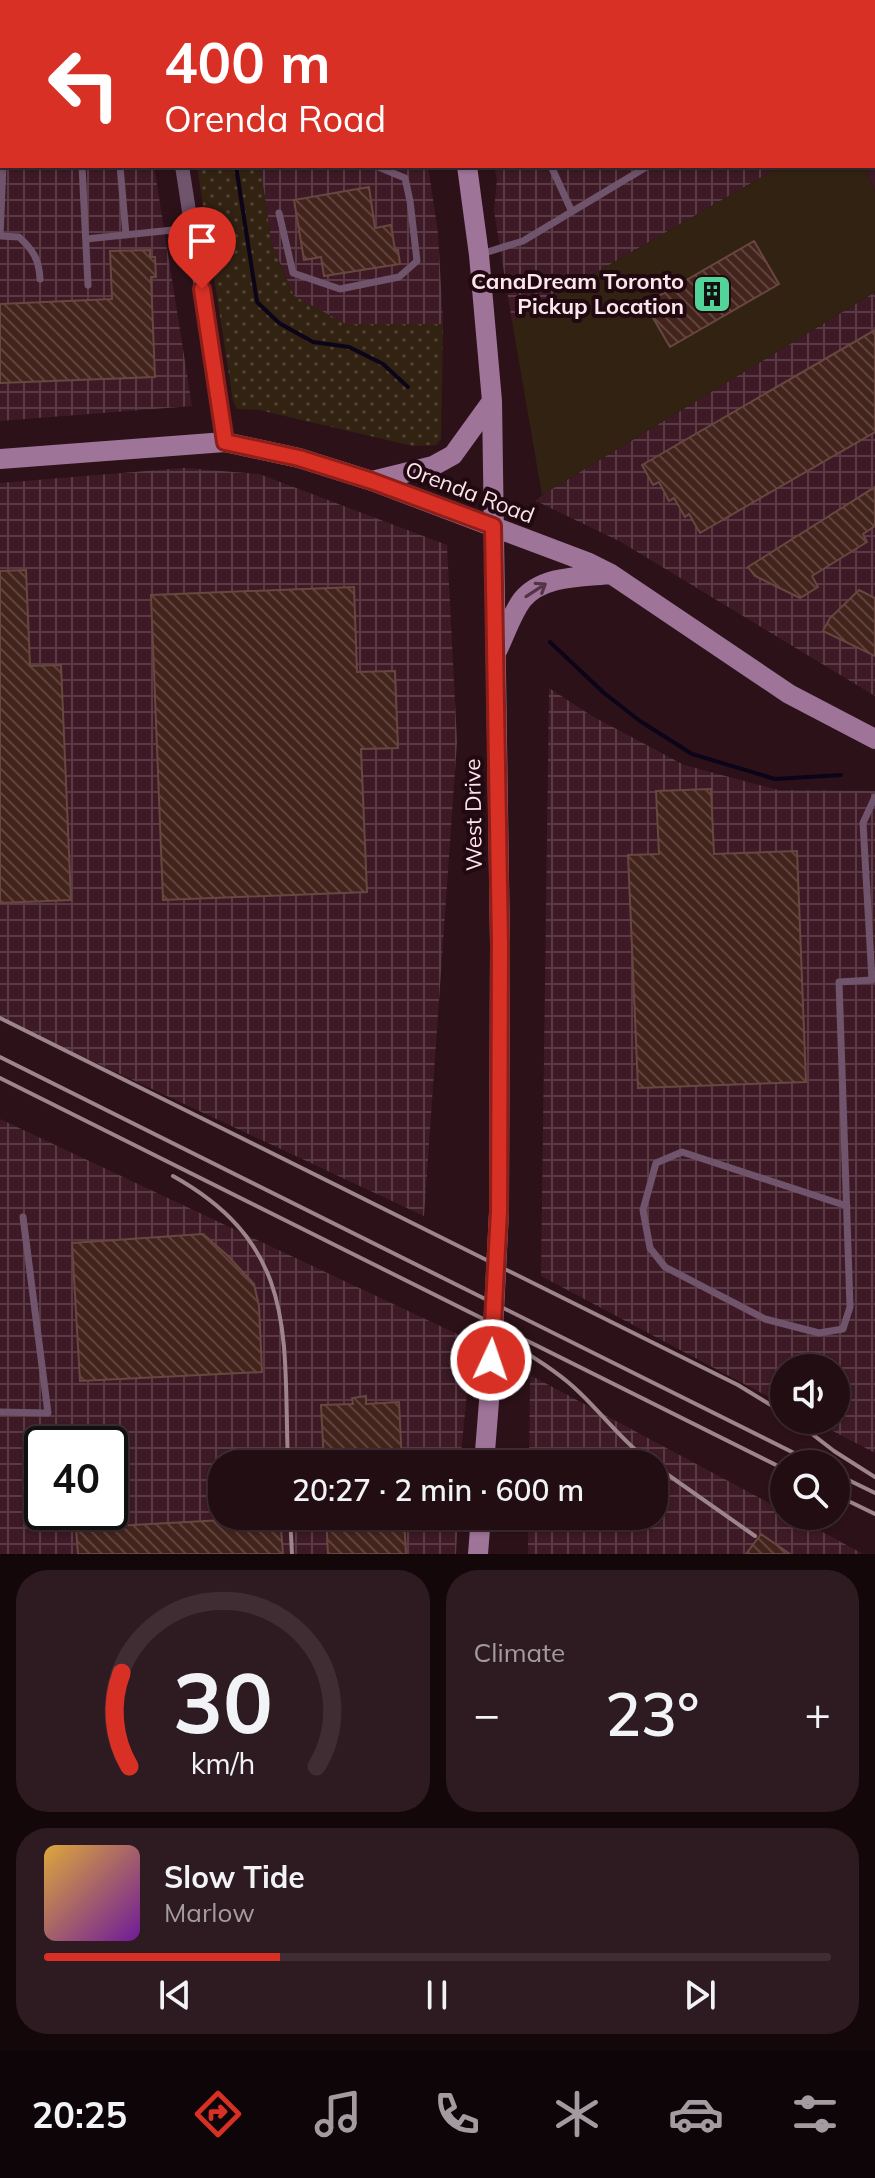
<!DOCTYPE html>
<meta charset="utf-8">
<style>
:root{--surface:#220d13;--page:#2e1b21;--text:#f1f3f6;--muted:#a29ca0;--line:#3f2d33;--accent:#d93025}
body{margin:0;font-family:Mulish,sans-serif;background:var(--page);color:var(--text);height:100vh;display:flex;flex-direction:column;font-size:30px;white-space:nowrap}
*{box-sizing:border-box;margin:0}
p{font-size:26px;color:var(--muted)}
.icon{flex:none;width:44px;height:44px;fill:none;stroke:currentColor;stroke-width:2;stroke-linecap:round;stroke-linejoin:round}
.map{position:relative;height:1554px;overflow:hidden}
.drawer{display:flex;flex-direction:column;gap:16px;padding:16px;background:#13070a;flex:1}
.drawer>*{flex:none}
.guide{position:absolute;left:0px;top:0px;width:876px;height:168px;box-shadow:0 2px 6px #0004,0 0 0 2px var(--line);background:#d93025;color:#fff;overflow:hidden}
.tools{position:absolute;left:770px;top:1354px;display:grid;gap:16px}
.tools a{display:grid;place-items:center;width:80px;height:80px;border-radius:50%;background:var(--surface);box-shadow:0 2px 6px #0004,0 0 0 2px var(--line);font-size:40px}
.speed{position:absolute;left:24px;top:1426px;display:flex;gap:16px;font-size:40px;font-weight:700;text-align:center}
.speed>*{display:grid;place-content:center;width:104px;height:104px;border-radius:50%;background:var(--surface);box-shadow:0 2px 6px #0004,0 0 0 2px var(--line);line-height:1}
.speed .limit{border:4px solid #111;border-radius:12px;background:#fff;color:#111}
.pin{position:absolute;display:grid;place-items:center;width:68px;height:68px;color:#fff;margin:-82px -34px;border-radius:50% 50% 50% 0;rotate:-45deg;box-shadow:0 0 8px #0007}
.pin .icon{rotate:45deg}
.me{position:absolute;width:88px;margin:-44px;rotate:3deg;stroke-linejoin:round;filter:drop-shadow(0 0 6px #0008)}
.turn{display:flex;align-items:center;gap:28px;height:168px;padding:0 32px;font-size:36px}
.turn .icon{width:104px;height:104px;stroke-width:2.5}
.turn b{display:block;font-size:56px;line-height:68px}
.big{font-size:60px;font-weight:600;line-height:1.1}
.drawer .card{flex:1;display:flex;flex-direction:column;justify-content:center;gap:12px;min-width:0;padding:0 28px;border-radius:32px;background:var(--page)}
.drawer .dial{align-items:center;gap:0}
.dial svg{height:208px;overflow:visible;fill:none;stroke:var(--line);stroke-width:7;stroke-linecap:round;text-anchor:middle}
.dial text{fill:var(--text);stroke:none}
.song{display:flex;align-items:center;gap:24px}
.cover{width:96px;height:96px;border-radius:12px;background:linear-gradient(135deg,hsl(40 70% 55%),hsl(280 70% 35%))}
.played{height:8px;border-radius:4px;background:linear-gradient(90deg,var(--accent) 30%,var(--line) 30%)}
.keys{display:flex;justify-content:space-around;direction:ltr}
.heat{display:flex;justify-content:space-between;align-items:center;font-size:44px;direction:ltr}
.drawer .tiles{flex:1;display:grid;gap:16px;grid-template-columns:1fr 1fr}
.card:last-child{grid-column:span 2}
.trip{position:absolute;left:208px;top:1450px;width:460px;height:80px;border-radius:32px;background:var(--surface);box-shadow:0 2px 6px #0004,0 0 0 2px var(--line);font-weight:600;line-height:80px;text-align:center}
.dock{display:flex;height:128px;justify-content:space-around;align-items:center;background:#0e0508;color:var(--muted)}
.dock .icon{width:56px;height:56px}
.dock .selected{color:var(--accent)}
.dock b{font-size:36px;color:var(--text)}
.map>svg:first-child{display:block}
.built{fill:#3d1a25}
.industrial{fill:url(#industrial-grid);fill-rule:evenodd}
.grass{fill:#322212}
.park{fill:url(#park-dots)}
.lines{fill:none;stroke-linecap:round;stroke-linejoin:round}
.stream{stroke:#0c0419;stroke-width:4}
.building{fill:url(#building-back-hatch);stroke:#684740;stroke-width:2}
.lane{stroke:#6f546b;stroke-width:7}
.street{stroke:#6f546b;stroke-width:14}
.secondary{stroke:#9f7499;stroke-width:20}
.rail{stroke:#9d858b;stroke-width:4}
.secondary-bridge{stroke:#9f7499;stroke-width:20}
.oneway{stroke:#543347}
.route-casing{stroke:#8d1f18;stroke-width:20}
.route{stroke:#d93025;stroke-width:14}
.labels{text-anchor:middle;dominant-baseline:central;stroke-width:8;stroke-linejoin:round;paint-order:stroke}
.poi-label{font-size:22px;font-weight:bold;fill:#fbe6eb;stroke:#220810;text-anchor:end}
.street-label{font-size:22px;fill:#fbe6eb;stroke:#220810}
</style>
<div class="map">
<svg width="875" height="1554" viewBox="0 0 875 1554">
<defs>
<pattern id="industrial-grid" width="8" height="8" patternUnits="userSpaceOnUse" patternTransform="scale(2)"><rect width="8" height="8" fill="#3d1a25"/><path d="M0 4h8M4 0v8" fill="none" stroke="#5a3b45"/></pattern>
<pattern id="park-dots" width="8" height="8" patternUnits="userSpaceOnUse" patternTransform="scale(2)"><rect width="8" height="8" fill="#322212"/><path d="M2 2h.1M6 6h.1" fill="none" stroke="#514235" stroke-width="1.8" stroke-linecap="round"/></pattern>
<pattern id="building-back-hatch" width="6" height="6" patternUnits="userSpaceOnUse" patternTransform="scale(2)"><rect width="6" height="6" fill="#43241d"/><path d="M-1 5l2 2M0 0l6 6M5-1l2 2" fill="none" stroke="#5f443e"/></pattern>
</defs>
<rect width="100%" height="100%" fill="#2d1119"/>
<path class="built" d="M796,0h79v192l-11,-26h10v-164h-78z"/>
<path class="industrial" d="M0,0h110l1,2h-109v164h152l38,240 -192,15z
M465,0h331v2h-330z
M260,166h168l10,67 5,91h-98l-51,-28 -22,-51z
M494,166h287l-269,155 -18,-110 3,-32z
M875,292v404l-254,-154 -85,-41 6,-6z
M183,468l76,6 188,71 10,197 -33,474 -424,-198v-535z
M549,688l43,28 92,49 94,25 97,1v662l-63,-33h24v-52h-52v37l-243,-129z
M0,1119l472,222 -12,123h-238v52h236l-2,38h-456zM42,1444h68v68h-68z
M530,1375l254,136v5h9l70,38h-335v-38h126v-52h-125z"/>
<path class="grass" d="M781,166h83l11,26v100l-333,203 -30,-174z"/>
<path class="park" d="M197,166h63l12,79 22,51 52,28h97l-2,115 -5,6 -23,1 -154,-36 -22,-1 -4,-8z"/>
<g class="lines">
<path class="stream" d="M211,0v2
M236,166l21,136 22,21 34,19 36,5 34,17 25,23
M550,642l54,51 36,28 52,33 83,25 66,-4"/>
</g>
<path class="building" d="M369,187l6,41 16,-3 4,25h3l2,14 -76,12 -3,-19 -17,3 -10,-60z
M754,241l25,43 -109,63 -25,-43z
M150,250v7h5l1,20h-5l4,100 -155,6v-79l112,-5 -2,-48z
M875,330v102l-175,101 -11,-19 -4,3 -11,-19 -5,3 -10,-19 -6,3 -11,-20z
M875,487v39l-12,8 4,8 -55,34 6,11 -18,11 -45,-22 -7,-9z
M26,570l4,96 31,-1 10,235 -71,3v-332z
M354,587l3,85 38,-1 3,77 -37,1 6,143 -204,8 -12,-305z
M859,590l16,8v58l-52,-25 7,-13z
M711,789l3,65 83,-3 9,231 -168,6 -10,-233 31,-1 -3,-63z
M203,1234l25,22 26,28 5,22 3,66 -182,9 -8,-138z
M366,1396v8l33,-2 3,62h-78l-3,-59 32,-1 -1,-6z
M326,1516h78l2,38h-78z
M280,1517l3,37h-205l-2,-26z
M761,1534l29,20h-44z"/>
<g class="lines">
<path class="lane" d="M253,0v2
M379,0l1,2
M498,0v2
M839,0v2
M69,2l2,-2
M579,2l5,-2
M0,31l2,-1
M0,75h2
M874,113l1,3
M82,166l6,119
M120,166l6,69
M551,166l21,46
M279,213l14,60 47,16 59,-12 18,-16 -7,-60 -5,-23 -29,-12
M0,236l3,-70
M0,236l19,1c14,13 20,22 21,42
M86,239l106,-11
M481,254l42,-13 125,-75
M847,1206l-165,-54 -26,11 -13,47 7,38 15,19 100,52 54,14 24,-4 7,-22 -11,-325 33,-2 -9,-157 12,-26
M0,1412l48,1 -25,-196"/>
<path class="street" d="M152,0v2
M182,166l43,276"/>
<path class="secondary" d="M439,0v2
M467,166l12,89 13,146 8,543 -1,268
M0,459l225,-17 74,16 73,23 215,81 24,12 178,120 86,45
M372,481l61,-15 20,-11 39,-54
M497,651c8,-16 14,-36 25,-51 20,-25 60,-23 89,-26
M484,1464l6,-75
M478,1554l3,-38"/>
<path class="rail" d="M0,1018l738,367 46,28
M0,1057l816,407
M0,1078l784,391
M173,1176c127,71 110,162 115,288
M513,1345c24,14 48,29 67,48 26,25 43,49 72,71
M794,1420l40,31 41,26
M654,1465l101,71
M836,1474l39,19
M836,1495l39,19
M290,1516l2,38"/>
<path class="secondary-bridge" d="M490,1389l9,-177"/>
</g>
<defs><path id="oneway-shaft" d="M-6 0H5M1.5-3L5.5 0L1.5 3" fill="none" stroke-width="1.6" stroke-linecap="round" stroke-linejoin="round" transform="scale(2)"/></defs>
<use class="oneway" href="#oneway-shaft" transform="translate(536 590) rotate(-33)"/>
<g class="lines">
<g class="route-casing">
<path id="route" d="M202,289l23,153 74,16 73,23 121,45 7,418 -1,268 -8,148"/>
</g>
<use href="#route" class="route"/>
</g>
<defs>
<g id="building-square" transform="scale(2)"><rect x="-9" y="-9" width="18" height="18" rx="4" fill="#52d397" stroke="#220810"/><path d="M-4-6H4V6H1V3H-1V6H-4ZM-2.5-4.3h1.7v1.8h-1.7ZM.8-4.3h1.7v1.8H.8ZM-2.5-1h1.7V.8h-1.7ZM.8-1h1.7V.8H.8Z" fill="#111"/></g>
</defs>
<g fill-rule="evenodd">
<use href="#building-square" x="712" y="294"/>
</g>
<g class="labels">
<g class="poi-label">
<text x="684" y="281">CanaDream Toronto<tspan x="684" dy="25">Pickup Location</tspan></text>
</g>
<g class="street-label">
<text transform="translate(470 492) rotate(21)">Orenda Road</text>
<text transform="translate(473 815) rotate(-91)">West Drive</text>
</g>
</g>
</svg>
<div class="tools">
<a><svg class="icon" aria-label="sound" viewBox="0 0 24 24"><path d="M4 9h4l5-4v14l-5-4H4zM17 9q2 3 0 6"/></svg></a>
<a><svg class="icon" aria-label="search" viewBox="0 0 24 24"><circle cx="10" cy="10" r="6"/><path d="M15 15l6 6"/></svg></a>
</div>
<div class="speed"><div class="limit">40</div></div>
<div class="pin" style="left:202px;top:289px;background:#d93025"><svg class="icon" aria-label="arrive" viewBox="0 0 24 24"><path d="M6 21V4h12l-3 4 3 4H6"/></svg></div>
<svg class="me" style="left:491px;top:1360px" viewBox="-20 -20 40 40"><circle r="17" fill="#d93025" stroke="#fff" stroke-width="3"/><path d="M0-11L8 9 0 5-8 9z" fill="#fff"/></svg>
<div class="trip">20:27 · 2 min · 600 m</div>
<div class="guide">
<div class="turn"><svg class="icon" aria-label="left" viewBox="0 0 24 24"><path d="M17 20v-9H6M10 6l-5 5 5 5"/></svg><div><b>400 m</b>Orenda Road</div></div>
</div>
</div>
<section class="drawer">
<div class="tiles">
<div class="card dial"><svg viewBox="0 0 100 80">
<path d="M14 69A42 42 0 1 1 86 69"/>
<path d="M14 69A42 42 0 0 1 11 33" stroke="#d93025"/>
<text x="50" y="56" font-size="32" font-weight="700">30</text>
<text x="50" y="72" font-size="11">km/h</text>
</svg></div>
<div class="card"><p>Climate</p>
<div class="heat"><a>−</a><b class="big">23°</b><a>+</a></div>
</div>
<div class="card">
<div class="song"><i class="cover"></i><div><b>Slow Tide</b><p>Marlow</p></div></div>
<div class="played"></div>
<div class="keys"><svg class="icon" aria-label="previous" viewBox="0 0 24 24"><path d="M18 5L8 12l10 7zM5 5v14"/></svg><svg class="icon" aria-label="pause" viewBox="0 0 24 24"><path d="M8 5v14M16 5v14"/></svg><svg class="icon" aria-label="next" viewBox="0 0 24 24"><path d="M6 5l10 7-10 7zM19 5v14"/></svg></div>
</div>
</div>
</section>
<nav class="dock">
<b>20:25</b>
<svg class="icon selected" aria-label="directions" viewBox="0 0 24 24"><path d="M12 3l9 9-9 9-9-9zM9 14v-3h6M13 9l2 2-2 2"/></svg>
<svg class="icon" aria-label="music" viewBox="0 0 24 24"><path d="M9 18V5l10-2v13"/><circle cx="6" cy="18" r="3"/><circle cx="16" cy="16" r="3"/></svg>
<svg class="icon" aria-label="phone" viewBox="0 0 24 24"><path d="M5 4h4l2 5-3 2q2 4 5 5l2-3 5 2v4C11 20 4 13 5 4z"/></svg>
<svg class="icon" aria-label="climate" viewBox="0 0 24 24"><path d="M12 3v18M4 7l16 10M4 17L20 7"/></svg>
<svg class="icon" aria-label="car" viewBox="0 0 24 24"><path d="M5 17H2v-5l4-1 3-4h7l3 4 3 1v5h-3M9 17h6M6 11h13"/><circle cx="7" cy="17" r="2"/><circle cx="17" cy="17" r="2"/></svg>
<svg class="icon" aria-label="filters" viewBox="0 0 24 24"><path d="M4 7h16M4 17h16"/><circle cx="9" cy="7" r="2"/><circle cx="15" cy="17" r="2"/></svg>
</nav>
